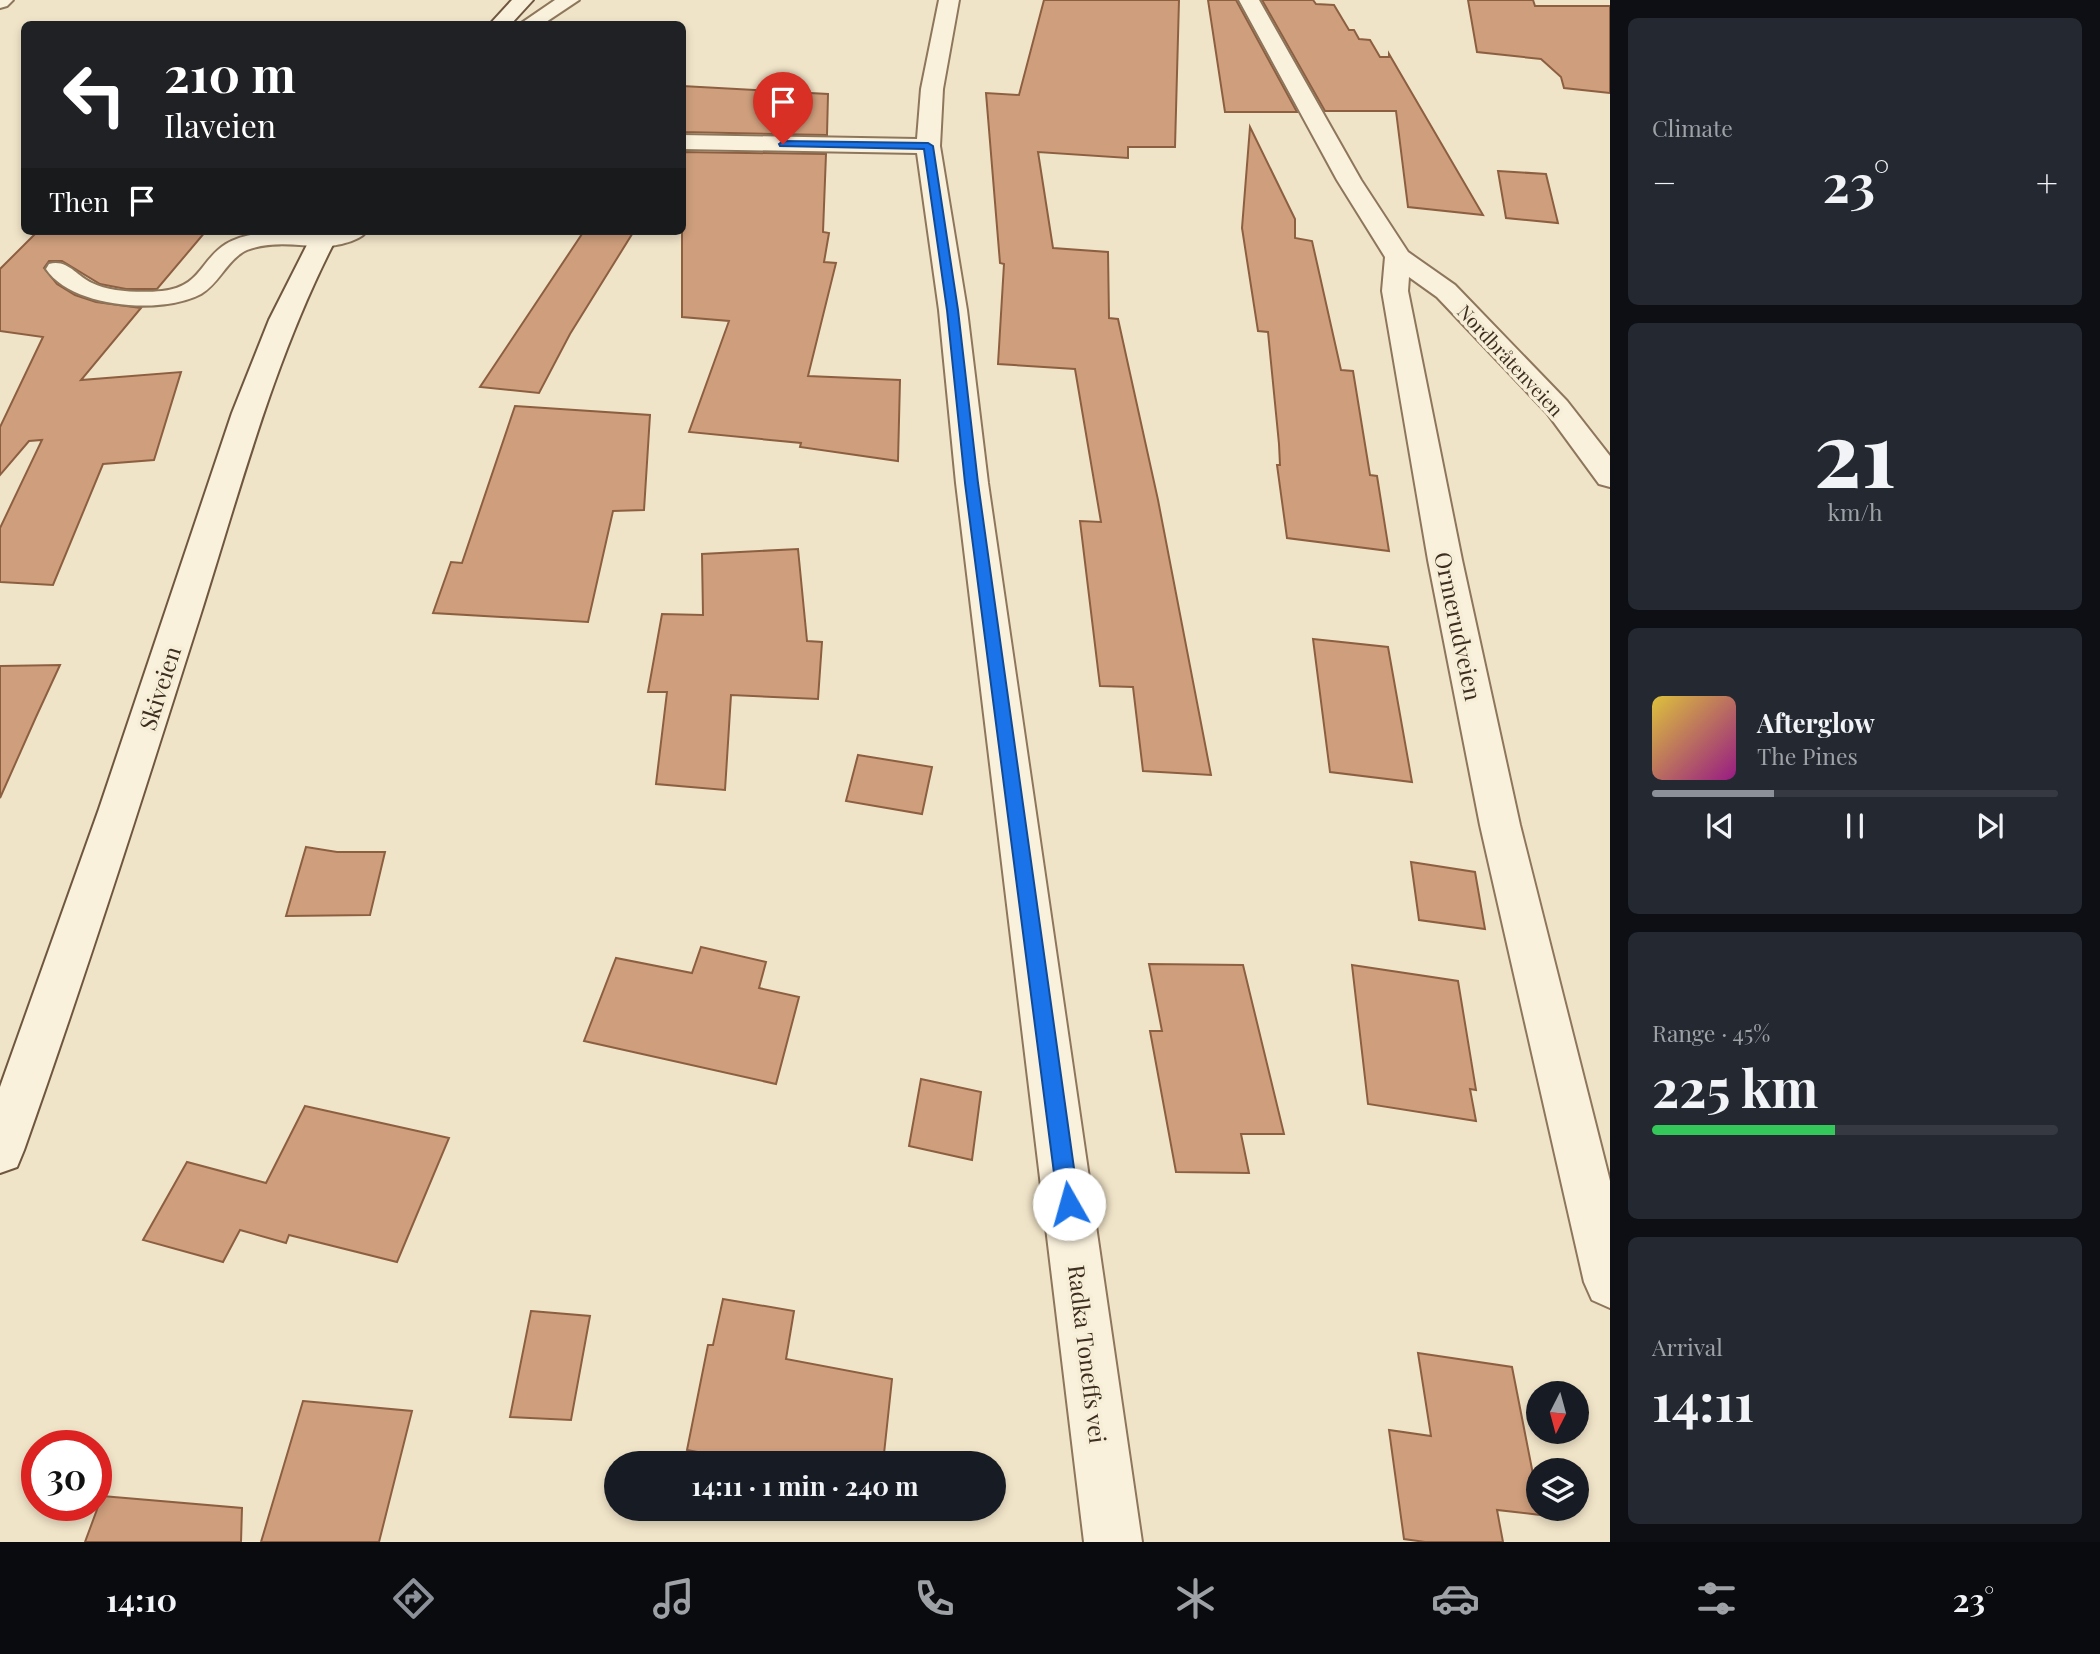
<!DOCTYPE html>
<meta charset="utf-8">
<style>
:root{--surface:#171b24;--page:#242831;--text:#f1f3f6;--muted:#9ea1a6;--line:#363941;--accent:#8c9099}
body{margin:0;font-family:"Playfair Display",serif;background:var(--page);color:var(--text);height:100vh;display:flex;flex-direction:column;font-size:26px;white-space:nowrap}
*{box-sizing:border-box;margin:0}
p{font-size:23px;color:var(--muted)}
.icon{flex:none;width:38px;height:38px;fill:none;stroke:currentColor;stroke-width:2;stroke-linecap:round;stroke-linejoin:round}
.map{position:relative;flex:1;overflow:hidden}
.sheet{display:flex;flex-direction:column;gap:18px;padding:18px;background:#0d0f14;width:490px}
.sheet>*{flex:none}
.top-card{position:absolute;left:21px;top:21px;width:665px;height:214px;border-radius:10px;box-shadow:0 4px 10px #0003;background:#202124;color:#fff;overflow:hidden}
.needle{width:46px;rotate:186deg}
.controls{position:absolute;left:1526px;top:1381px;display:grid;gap:14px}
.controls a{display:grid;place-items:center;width:63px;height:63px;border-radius:50%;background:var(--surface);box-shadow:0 4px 10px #0003;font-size:35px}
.speed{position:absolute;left:21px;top:1430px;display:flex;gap:14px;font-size:35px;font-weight:700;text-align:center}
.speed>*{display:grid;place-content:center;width:91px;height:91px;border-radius:50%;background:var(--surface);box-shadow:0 4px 10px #0003;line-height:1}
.speed .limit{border:10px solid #d22;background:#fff;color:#111}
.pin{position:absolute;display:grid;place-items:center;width:60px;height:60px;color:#fff;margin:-72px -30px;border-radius:50% 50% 50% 0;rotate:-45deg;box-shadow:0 0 7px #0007}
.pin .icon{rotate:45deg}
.me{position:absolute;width:77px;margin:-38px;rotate:353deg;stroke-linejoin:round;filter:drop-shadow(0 0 5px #0008)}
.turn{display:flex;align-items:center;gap:24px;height:147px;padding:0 28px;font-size:32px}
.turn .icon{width:91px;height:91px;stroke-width:2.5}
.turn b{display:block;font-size:49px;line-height:60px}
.then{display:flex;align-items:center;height:66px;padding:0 28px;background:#0003;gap:14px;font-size:26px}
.big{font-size:52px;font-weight:700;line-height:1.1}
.sheet .tile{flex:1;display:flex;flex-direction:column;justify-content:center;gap:10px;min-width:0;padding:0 24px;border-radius:10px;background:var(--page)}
.sheet .dial{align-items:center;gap:0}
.dial b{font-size:91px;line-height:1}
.song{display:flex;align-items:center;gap:21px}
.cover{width:84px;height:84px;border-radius:10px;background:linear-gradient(135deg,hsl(50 70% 55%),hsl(310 70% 35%))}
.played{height:7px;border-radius:4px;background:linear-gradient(90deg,var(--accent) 30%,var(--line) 30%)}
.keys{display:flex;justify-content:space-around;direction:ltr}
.heat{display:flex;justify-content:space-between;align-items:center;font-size:38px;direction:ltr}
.charge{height:10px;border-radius:5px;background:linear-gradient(90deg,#34c759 45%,var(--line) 0)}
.trip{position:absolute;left:604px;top:1451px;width:402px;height:70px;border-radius:35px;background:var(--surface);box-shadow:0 4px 10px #0003;font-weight:700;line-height:70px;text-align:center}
.tabs{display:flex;height:112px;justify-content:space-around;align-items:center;background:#090b0e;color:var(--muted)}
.tabs .icon{width:49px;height:49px}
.tabs .active{color:var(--accent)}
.tabs b{font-size:32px;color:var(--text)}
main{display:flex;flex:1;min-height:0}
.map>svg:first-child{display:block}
.building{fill:#cf9f7d;stroke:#8d5f41;stroke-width:2}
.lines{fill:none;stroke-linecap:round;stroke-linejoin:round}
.service-casing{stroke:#8d765c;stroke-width:4}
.minor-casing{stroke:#8d765c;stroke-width:4}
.secondary-casing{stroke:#6f573f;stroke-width:4}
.service{fill:#faf1dc;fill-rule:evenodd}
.minor{fill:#faf1dc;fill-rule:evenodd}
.secondary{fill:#faf1dc;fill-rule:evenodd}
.route{fill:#1a73e8;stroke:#114b97;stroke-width:2}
.labels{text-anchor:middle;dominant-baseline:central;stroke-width:7;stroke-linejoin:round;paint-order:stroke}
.far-street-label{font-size:19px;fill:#3d2e20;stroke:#f7eed8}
.street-label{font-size:23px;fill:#3d2e20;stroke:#f7eed8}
</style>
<main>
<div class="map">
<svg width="1610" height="1542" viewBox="0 0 1610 1542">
<rect width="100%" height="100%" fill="#f0e4c8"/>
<path class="building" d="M1044,0h135l-4,147h-47v11l-90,-6 15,96 55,4 1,66 9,1 40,181 53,275 -68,-4 -10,-84 -33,-1 -20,-165 21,1 -26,-153 -77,-5 6,-100 -4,-1 -14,-170 33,2z
M1208,0h28l61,112h-72z
M1262,0h51l3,4 18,1 15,25h5l5,9 11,1 10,17h9v-3l94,161 -75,-8 -12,-96h-71z
M1468,0h65l2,6h75v87l-46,-5 -3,-11 -20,-18 -64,-7z
M682,86l146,8 -1,41 -145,-3z
M1250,127l45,92v19l17,3 29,129 12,1 17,104 7,1 12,75 -102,-13 -10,-73h3l-1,-21 -11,-112 -10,-1 -16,-103z
M682,152l144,2 -3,78 6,1 -5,29 12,1 -28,113 92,4 -2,81 -98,-14 1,-4 -112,-11 40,-111 -47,-4z
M1498,171l48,3 12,49 -52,-5z
M38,231h168l-49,58h-31l-26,-5 -38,-23h-13l-5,7 13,16 18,11 21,7 45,6 -60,72 100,-8 -27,88 -51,4 -50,121 -53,-3v-54l42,-88 -13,1 -29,34v-48l43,-90 -43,-6v-62z
M584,231h50l-64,103 -31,59 -59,-6z
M515,406l135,9 -6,95 -31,1 -25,111 -155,-9 18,-51 11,1z
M798,549l9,92 15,1 -4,57 -87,-4 -6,95 -69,-6 11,-92h-19l14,-78 41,1 -1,-61z
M1313,639l75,8 24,135 -82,-10z
M60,665l-24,52 -36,81v-132z
M858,755l74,12 -10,47 -76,-13z
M306,847l31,5h48l-15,63 -84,1z
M1411,862l64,10 10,57 -66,-9z
M701,947l65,15 -7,26 40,9 -23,87 -192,-43 32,-83 76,15z
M1149,964l94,1 41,169h-43l8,39 -73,-1 -26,-141h12z
M1352,965l106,16 18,109 -6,-1 6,32 -108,-17z
M921,1079l60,13 -9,68 -63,-14z
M305,1106l144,32 -52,124 -108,-27 -3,8 -46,-13 -17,32 -80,-22 44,-78 79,21z
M723,1299l71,12 -8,48 106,20 -9,84h-127l-69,-13 21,-105h5z
M531,1311l59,5 -19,104 -61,-3z
M1418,1353l94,14 29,148 -44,-5 6,32h-78l-21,-3 -15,-109 42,6z
M303,1401l109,10 -33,131h-118z
M102,1496l140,12 -1,34h-156z"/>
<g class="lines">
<g class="service-casing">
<path id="service" d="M290,232l40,3 3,5 -3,5 -8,2c-24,-2 -52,-6 -75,3 -20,9 -27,33 -46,44 -39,21 -129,14 -155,-25l3,-5c19,-5 27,12 43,19 18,9 49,10 70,8 39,-4 38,-31 64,-47 18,-11 43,-12 64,-12z"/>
</g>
<g class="minor-casing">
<path id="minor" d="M0,0h13l-6,6 -7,2z
M555,0h24l-36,24h-23z
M939,0h20l-16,89 -3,57 27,164 21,173 154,1059h-58l-128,-1059 -17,-173 -22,-157 -235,-4v-14l235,4 4,-50z
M1239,0h20l102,180 47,72 47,33 112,116 43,55v31l-11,-3 -52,-71 -110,-116 -28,-20 -1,14 54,269 58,265 90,356v127l-18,-8 -8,-18 -104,-457 -52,-265 -46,-269 3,-34 -48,-77z
M326,231h41c-9,12 -41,18 -54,14l-4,-5 4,-5z"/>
</g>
<g class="secondary-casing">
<path id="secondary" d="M512,0h21l-22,24h-21z
M314,231h26c-64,121 -98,252 -139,382 -57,180 -114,359 -177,537l-7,17 -17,6v-86l99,-278 133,-396 37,-93z"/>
</g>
<use href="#service" class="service"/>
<use href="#minor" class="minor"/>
<use href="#secondary" class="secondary"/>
</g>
<path class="route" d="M783,141l145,2 5,3 25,164 20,173 101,721 -3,8 -7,3 -8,-3 -3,-8 -93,-721 -18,-173 -23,-161 -144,-3 -1,-2z"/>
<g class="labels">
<g class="far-street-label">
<text transform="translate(1511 360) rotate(47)">Nordbråtenveien</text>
</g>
<g class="street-label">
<text transform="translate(1459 626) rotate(78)">Ormerudveien</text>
<text transform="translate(159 688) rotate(-72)">Skiveien</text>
<text transform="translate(1088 1354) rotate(83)">Radka Toneffs vei</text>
</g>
</g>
</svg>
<div class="controls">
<a><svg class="needle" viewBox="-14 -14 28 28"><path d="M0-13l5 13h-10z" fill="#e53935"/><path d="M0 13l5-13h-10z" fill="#9ea1a6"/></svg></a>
<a><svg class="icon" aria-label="layers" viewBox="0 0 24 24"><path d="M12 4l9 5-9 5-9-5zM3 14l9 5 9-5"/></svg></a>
</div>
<div class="speed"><div class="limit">30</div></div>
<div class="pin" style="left:783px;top:144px;background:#d93025"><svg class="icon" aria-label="arrive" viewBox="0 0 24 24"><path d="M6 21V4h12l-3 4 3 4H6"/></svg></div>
<svg class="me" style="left:1069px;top:1204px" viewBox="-20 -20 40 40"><circle r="19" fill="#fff"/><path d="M0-13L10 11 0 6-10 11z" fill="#1a73e8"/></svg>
<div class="trip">14:11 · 1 min · 240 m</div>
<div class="top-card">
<div class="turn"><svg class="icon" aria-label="left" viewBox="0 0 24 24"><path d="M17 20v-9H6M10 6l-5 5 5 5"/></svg><div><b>210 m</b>Ilaveien</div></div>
<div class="then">Then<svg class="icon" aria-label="arrive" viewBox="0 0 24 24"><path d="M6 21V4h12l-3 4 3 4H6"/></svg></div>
</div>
</div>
<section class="sheet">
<div class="tile"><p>Climate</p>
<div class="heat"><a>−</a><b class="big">23°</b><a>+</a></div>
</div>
<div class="tile dial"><b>21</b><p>km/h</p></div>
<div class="tile">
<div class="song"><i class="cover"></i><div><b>Afterglow</b><p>The Pines</p></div></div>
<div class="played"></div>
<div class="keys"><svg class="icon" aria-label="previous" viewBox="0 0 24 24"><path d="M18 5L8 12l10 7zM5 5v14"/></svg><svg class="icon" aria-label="pause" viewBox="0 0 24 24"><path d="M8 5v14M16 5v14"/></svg><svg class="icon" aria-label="next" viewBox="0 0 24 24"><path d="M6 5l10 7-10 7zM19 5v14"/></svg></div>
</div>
<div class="tile"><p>Range · 45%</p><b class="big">225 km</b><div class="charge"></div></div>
<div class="tile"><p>Arrival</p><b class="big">14:11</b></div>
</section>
</main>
<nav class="tabs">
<b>14:10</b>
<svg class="icon active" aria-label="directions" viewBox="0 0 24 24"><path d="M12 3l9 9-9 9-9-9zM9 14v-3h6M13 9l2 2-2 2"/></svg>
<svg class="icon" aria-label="music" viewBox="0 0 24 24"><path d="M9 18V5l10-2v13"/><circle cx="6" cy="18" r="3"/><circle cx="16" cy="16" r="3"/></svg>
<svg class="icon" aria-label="phone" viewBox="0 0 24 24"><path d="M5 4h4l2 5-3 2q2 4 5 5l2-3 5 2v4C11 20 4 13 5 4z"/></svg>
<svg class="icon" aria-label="climate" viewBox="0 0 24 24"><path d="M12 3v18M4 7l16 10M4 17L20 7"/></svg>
<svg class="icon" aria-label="car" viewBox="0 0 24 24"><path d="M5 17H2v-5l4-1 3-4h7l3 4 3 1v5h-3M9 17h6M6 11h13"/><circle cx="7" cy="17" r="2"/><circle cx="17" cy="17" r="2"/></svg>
<svg class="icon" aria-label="filters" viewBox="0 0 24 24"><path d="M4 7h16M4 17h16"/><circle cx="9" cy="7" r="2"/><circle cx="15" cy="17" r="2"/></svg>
<b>23°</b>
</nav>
